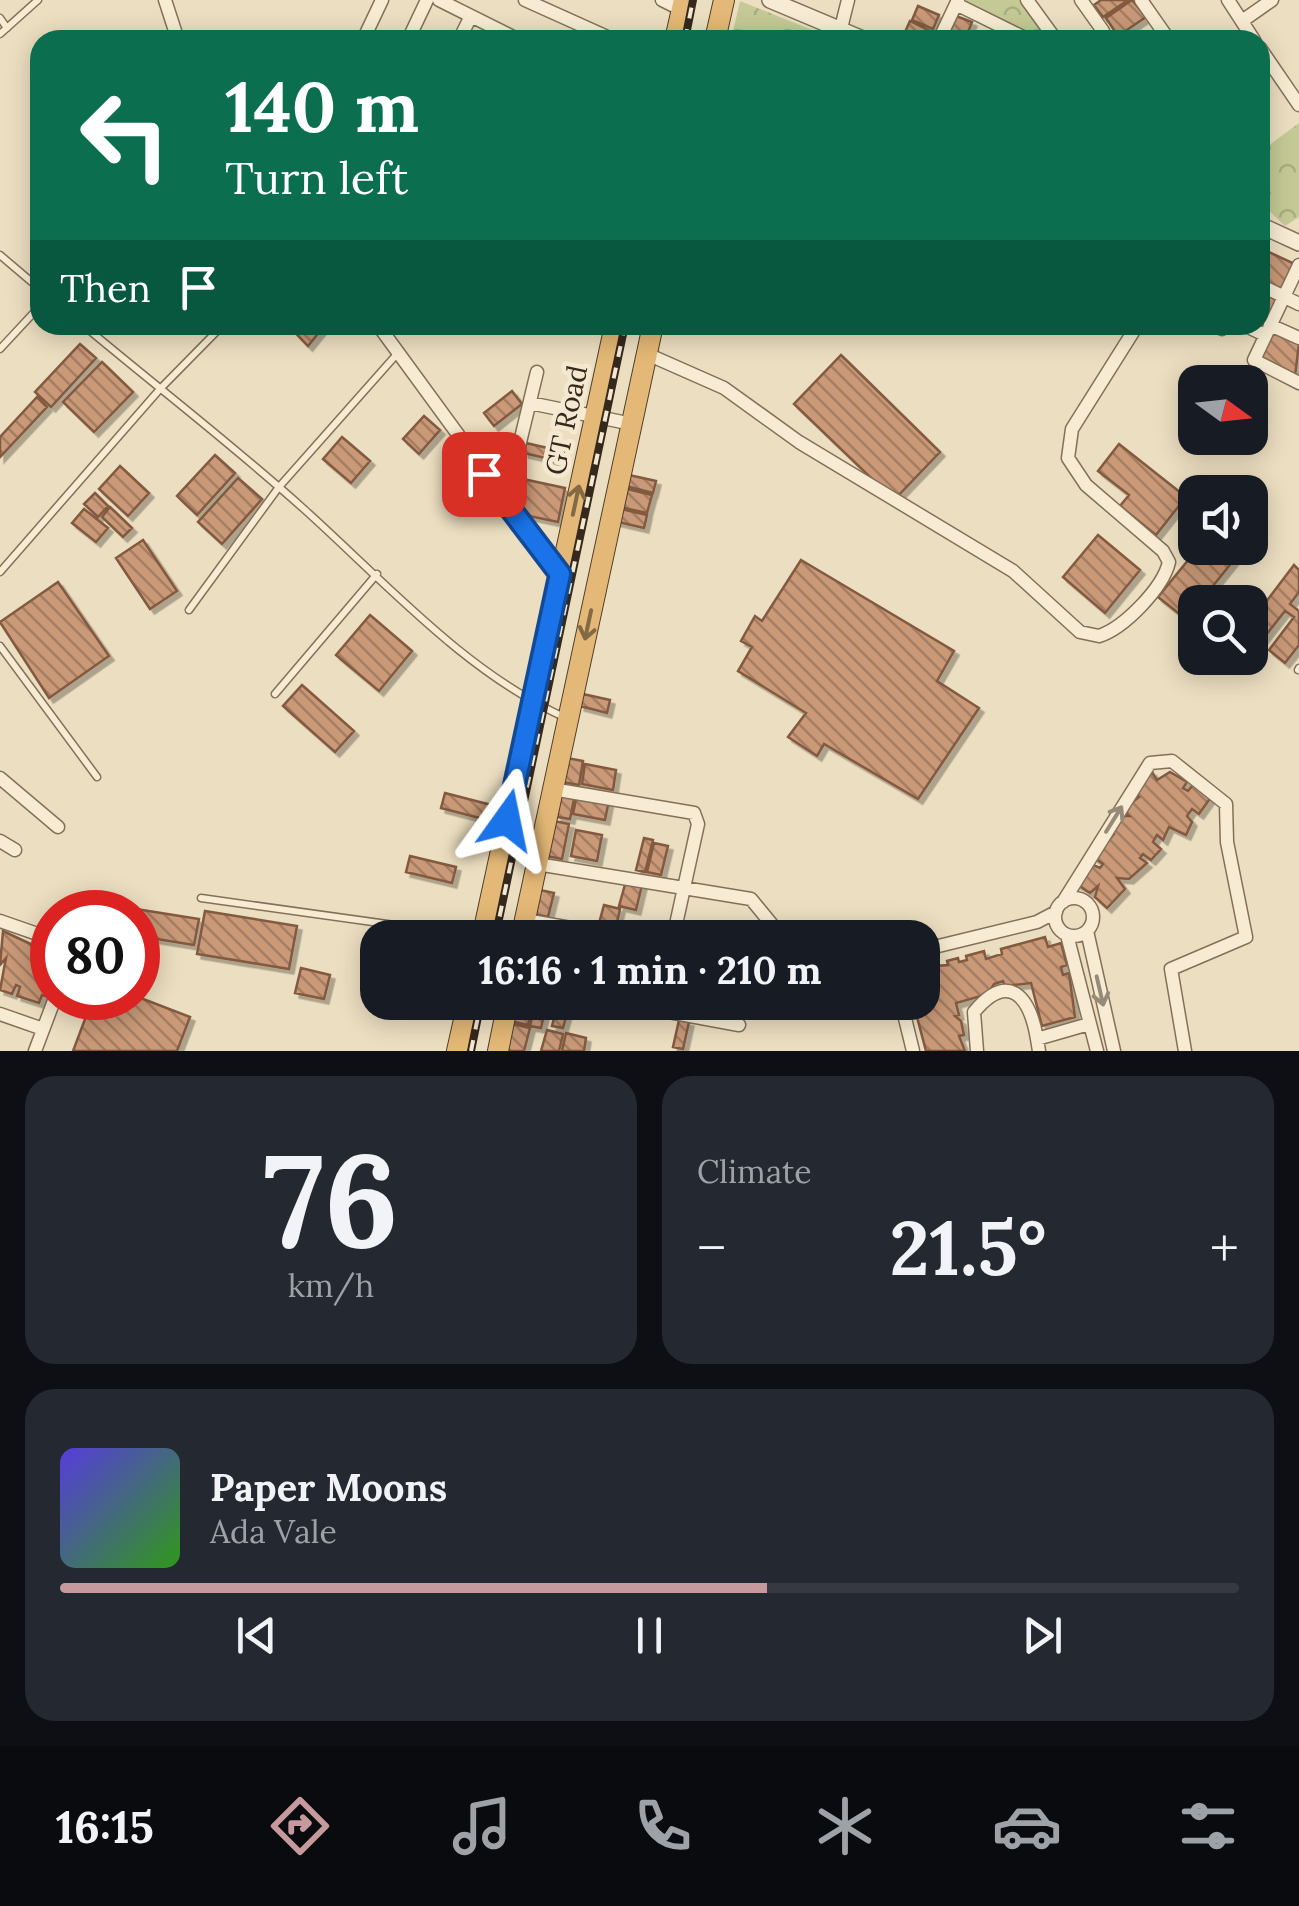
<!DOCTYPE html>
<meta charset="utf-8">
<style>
:root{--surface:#171b24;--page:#242831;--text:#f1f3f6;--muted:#9ea1a6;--line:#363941;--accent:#c6999c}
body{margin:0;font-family:Lora,serif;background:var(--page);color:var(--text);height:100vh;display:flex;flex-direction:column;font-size:38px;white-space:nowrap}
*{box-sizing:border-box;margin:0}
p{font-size:32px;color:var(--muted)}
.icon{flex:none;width:55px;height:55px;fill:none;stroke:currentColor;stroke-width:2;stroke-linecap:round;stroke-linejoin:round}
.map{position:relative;height:1051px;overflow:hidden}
.drawer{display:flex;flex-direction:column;gap:25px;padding:25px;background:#0d0f14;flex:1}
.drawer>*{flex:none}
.guide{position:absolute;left:30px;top:30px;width:1240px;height:305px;border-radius:30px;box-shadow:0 5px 25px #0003;background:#0b6e4f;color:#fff;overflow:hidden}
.needle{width:65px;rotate:105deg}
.controls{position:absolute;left:1178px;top:365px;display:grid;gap:20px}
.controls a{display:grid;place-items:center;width:90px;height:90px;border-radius:20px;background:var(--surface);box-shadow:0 5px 25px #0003;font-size:50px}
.speed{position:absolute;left:30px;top:890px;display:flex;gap:20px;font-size:50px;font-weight:700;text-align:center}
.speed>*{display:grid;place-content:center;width:130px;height:130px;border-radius:50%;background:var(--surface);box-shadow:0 5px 25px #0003;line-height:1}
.speed .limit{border:15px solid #d22;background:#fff;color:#111}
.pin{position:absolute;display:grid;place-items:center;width:85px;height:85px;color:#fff;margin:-42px;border-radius:20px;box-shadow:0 5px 15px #0006}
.me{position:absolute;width:110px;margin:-55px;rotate:12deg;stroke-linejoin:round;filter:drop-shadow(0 0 8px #0008)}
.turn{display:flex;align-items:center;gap:35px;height:210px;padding:0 30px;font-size:45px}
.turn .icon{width:130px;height:130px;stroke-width:2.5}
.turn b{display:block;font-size:70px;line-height:85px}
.then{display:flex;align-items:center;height:95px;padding:0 30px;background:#0003;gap:20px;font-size:38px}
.big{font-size:75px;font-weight:700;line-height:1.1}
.drawer .card{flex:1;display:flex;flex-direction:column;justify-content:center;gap:15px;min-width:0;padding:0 35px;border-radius:30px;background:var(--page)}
.drawer .dial{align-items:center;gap:0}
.dial b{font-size:130px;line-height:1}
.song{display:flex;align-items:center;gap:30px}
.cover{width:120px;height:120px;border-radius:15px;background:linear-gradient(135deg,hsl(250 70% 55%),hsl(110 70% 35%))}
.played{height:10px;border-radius:5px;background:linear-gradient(90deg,var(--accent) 60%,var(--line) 60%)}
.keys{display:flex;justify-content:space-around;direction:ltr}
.heat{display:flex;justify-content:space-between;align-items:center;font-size:55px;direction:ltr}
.drawer .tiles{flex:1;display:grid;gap:25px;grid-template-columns:1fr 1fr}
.card:last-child{grid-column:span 2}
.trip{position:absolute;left:360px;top:920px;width:580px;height:100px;border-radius:30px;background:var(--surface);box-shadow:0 5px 25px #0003;font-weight:700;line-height:100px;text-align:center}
.tab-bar{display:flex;height:160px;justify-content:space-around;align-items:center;background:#090b0e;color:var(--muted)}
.tab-bar .icon{width:70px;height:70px}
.tab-bar .selected{color:var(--accent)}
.tab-bar b{font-size:45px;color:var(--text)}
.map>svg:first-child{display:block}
.park{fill:url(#park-crowns)}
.building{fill:url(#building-back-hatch);stroke:#835a40;stroke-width:2.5;filter:url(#shadow)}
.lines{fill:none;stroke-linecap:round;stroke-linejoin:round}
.service-casing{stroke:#847059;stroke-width:9}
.minor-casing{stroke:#847059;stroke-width:15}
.tertiary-casing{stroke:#847059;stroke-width:18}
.trunk-casing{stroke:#523e2d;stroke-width:22}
.service{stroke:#f7ecd3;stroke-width:6}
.minor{stroke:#f7ecd3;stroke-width:12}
.tertiary{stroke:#f7ecd3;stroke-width:15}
.trunk{stroke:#e4b876;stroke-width:20}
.rail-casing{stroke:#35281d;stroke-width:8}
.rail{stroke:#f4e9d0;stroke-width:4;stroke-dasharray:11;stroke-linecap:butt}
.oneway{stroke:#846945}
.oneway2{stroke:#968a78}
.route-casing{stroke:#114b97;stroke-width:25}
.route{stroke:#1a73e8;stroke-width:18}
.labels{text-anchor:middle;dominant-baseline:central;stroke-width:9;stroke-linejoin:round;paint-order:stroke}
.street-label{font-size:28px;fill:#35281d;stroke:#f4e9d0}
</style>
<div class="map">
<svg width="1299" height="1051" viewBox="0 0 1299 1051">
<defs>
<pattern id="park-crowns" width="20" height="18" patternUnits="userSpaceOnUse" patternTransform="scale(2.5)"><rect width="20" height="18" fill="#c4c995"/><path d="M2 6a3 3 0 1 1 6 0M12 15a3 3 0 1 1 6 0" fill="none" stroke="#a9ad80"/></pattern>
<pattern id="building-back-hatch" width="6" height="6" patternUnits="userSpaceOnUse" patternTransform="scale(2.5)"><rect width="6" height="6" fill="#c99978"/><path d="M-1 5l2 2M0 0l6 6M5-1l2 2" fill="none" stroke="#a47d62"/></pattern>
<filter id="shadow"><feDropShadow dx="4.5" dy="4.5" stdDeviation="0" flood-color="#0004"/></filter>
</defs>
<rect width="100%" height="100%" fill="#ecdec0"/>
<path class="park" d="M961,0h63l22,30 -15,7z
M740,1l92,37v2h-101z
M1299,123v94l-14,9 -22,-21 6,-17 -9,-36z"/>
<path class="building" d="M1101,0h27l-25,17 -9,-12z
M1132,0l14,17 -28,19 -12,-18z
M918,6l21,9 -6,14 -21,-9z
M956,16l16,6 -7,18 -16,-6z
M910,21l20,10 -4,9 -21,-8z
M1260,248l35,16 -13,29 -22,-11z
M1260,290l20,9 -13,29 -7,-3z
M288,325h37l-17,21z
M1269,331l30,13 -4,32 -38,-18z
M80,344l16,14 -45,49 -16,-15z
M841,355l99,97 -46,48 -100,-96z
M102,362l31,30 -39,40 -31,-30z
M512,391l10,13 -28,22 -10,-13z
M37,397l10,10 -47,50v-20z
M424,416l16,14 -21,24 -16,-15z
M342,437l28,24 -19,22 -28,-24z
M526,443l39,9 -3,10 -38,-9z
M1119,444l67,53 -30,38 -36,-29 9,-11 -31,-24z
M215,455l20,18 -38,42 -20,-19z
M120,466l29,27 -21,23 -29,-27z
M629,475l27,6 -3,12 -27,-7z
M238,478l24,21 -40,45 -24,-22z
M523,479l42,9 -7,34 -43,-9z
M619,487l33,8 -5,18 -32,-7z
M95,493l13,13 -10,11 -14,-13z
M110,507l22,21 -9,9 -21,-20z
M617,508l30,7 -3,13 -30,-7z
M84,509l24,19 -12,14 -24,-19z
M1098,535l42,35 -35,43 -42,-36z
M143,540l34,51 -27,18 -34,-51z
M1198,548h36l-7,9 6,4 -33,41h-5l-8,18 -29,-23z
M801,560l153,91 -17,30 42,27 -61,91 -94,-55 -7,12 -29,-19 18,-24 -68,-42 14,-24 -11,-6 14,-25 7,5z
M1294,565l5,5v22l-9,12 9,7v34l-14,18 -16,-13 25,-33 -9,-6 -30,38 -5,-4v-22z
M58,582l51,74 -60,42 -49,-76z
M370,615l42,36 -33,40 -43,-36z
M302,685l52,46 -19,21 -52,-46z
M583,694l27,6 -3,13 -27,-7z
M567,758l16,3 -4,24 -17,-3z
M585,764l31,6 -3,20 -31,-6z
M1152,772l5,8 13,-8 17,10 -4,6 5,3 5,-6 18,12 -12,17 -7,-5 -5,7 5,6 -6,13 -17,-8 -6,13 -6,-5 -4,7 8,7 -10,11 -8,-6 -3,4 7,5 -18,16 -12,-1 8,11 -18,19 -12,-11 3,-11 -8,7 -15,-10 16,-19 9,4 3,-4 -9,-6 20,-24 -3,-5 9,-13h9l-7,-6 17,-13 -4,-4z
M561,791l14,3 -5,25 -13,-2z
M445,793l50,13 -4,15 -50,-13z
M577,794l32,6 -4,20 -32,-6z
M554,821l15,3 -7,35 -15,-3z
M576,830l26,5 -5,26 -26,-5z
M644,838l9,2 -8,32 -9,-2z
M654,843l14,3 -7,29 -14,-3z
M410,856l46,11 -4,16 -46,-11z
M626,881l16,4 -6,25 -17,-4z
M540,890l14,3 -6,24 -14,-3z
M604,905l16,4 -5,22 -17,-4z
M136,909l63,10 -5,26 -56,-9z
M205,911l92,15 -8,43 -92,-15z
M3,931l49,23v44l-10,-3 -3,8 -22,-7 3,-9 -4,-2 -4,9 -12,-4 6,-32 -6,7z
M1045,937l3,10 13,-4 6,22 -6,2 2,8 6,-2 6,44 -33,9 -11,-43 -26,3 -2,-5 -9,3 -6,10 -32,9 3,12 -4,1 6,5 3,14 -5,1 6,15h-39l-13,-49h9v-35l26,-2 -1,-4 11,-3 1,4 8,-2 -1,-4 18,-5 2,8 16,-5 -1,-5z
M301,968l29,7 -6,24 -29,-6z
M138,997l52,20 -13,34h-104l20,-53z
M516,1002h18l-6,23 -17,-4z
M536,1002h11l-6,26 -11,-2z
M558,1002h12l-7,26 -11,-2z
M679,1020l10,2 -6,27 -10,-2z
M513,1024l17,4 -6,23h-18z
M547,1030l16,4 -4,17h-18z
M566,1033l20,5 -2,13h-22z"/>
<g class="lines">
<g class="service-casing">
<path id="service" d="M0,18l7,10
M0,34l38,-34
M0,255l40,34
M83,325c74,62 151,121 222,185 81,73 161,163 261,208
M0,349l40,-43
M0,572l160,-183 63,-64
M189,610l90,-123 118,-133
M0,646l97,131
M1298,670l1,-2
M275,694l102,-120
M201,898l279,39"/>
</g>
<g class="minor-casing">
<path id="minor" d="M165,0l13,40
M439,0l80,40
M525,0l89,40
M662,0l20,10
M1027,0l29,40
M1081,0l22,31
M1141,0l28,40
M1228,0l26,40
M956,4l73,36
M1242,21l30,-21
M363,40l19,-40
M408,40l19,-40
M459,40l12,-24
M838,40l10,-40
M939,40l19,-40
M1260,48l39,57
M1299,265l-45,95 45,23
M1260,285l39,19
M378,325l182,249
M1213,325l9,4 5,-4
M1244,325l21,10
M1270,325l29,13
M647,354l77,34 75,54 214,129 67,61 19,4c25,-8 64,-48 70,-74l-6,-11 -77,-66 -18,-27 4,-29 61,-97
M530,403l102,21
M505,504l32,-132
M0,778l58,49
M552,789l142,24 4,11 -25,114
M0,841l15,9
M537,864l214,35 32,39
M1055 917a19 19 0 1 1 38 0a19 19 0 1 1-38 0Z
M1063,902l87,-139 22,-2 54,43 1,38 19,95 -75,32 14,82
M525,920l103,18
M0,921l52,18
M1087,931l27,120
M1067,935l30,116
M922,950l115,-28 19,-10
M614,1002l125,23
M901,1002l12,49
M0,1014l43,15
M35,1051l20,-53
M977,1051l-3,-39c35,-42 56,-15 63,27
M1039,1051l-2,-12 52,-15"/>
</g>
<g class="tertiary-casing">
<path id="tertiary" d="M770,0l95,40
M1260,225l39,18"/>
</g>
<g class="trunk-casing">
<path id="trunk" d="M675,40l9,-40
M715,40l9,-40
M482,938l133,-613
M521,938l132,-613
M457,1051l11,-49
M498,1051l10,-49"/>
</g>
<use href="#service" class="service"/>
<use href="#minor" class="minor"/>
<use href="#tertiary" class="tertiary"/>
<use href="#trunk" class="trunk"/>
<g class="rail-casing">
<path id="rail" d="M685,40l8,-40
M495,938l130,-613
M471,1051l10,-49"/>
</g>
<use href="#rail" class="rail"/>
</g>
<defs><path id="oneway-shaft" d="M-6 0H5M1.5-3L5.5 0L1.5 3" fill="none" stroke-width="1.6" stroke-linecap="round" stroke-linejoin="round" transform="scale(2.5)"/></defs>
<g class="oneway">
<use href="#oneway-shaft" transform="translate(576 500) rotate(-78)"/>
<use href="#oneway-shaft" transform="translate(588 625) rotate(102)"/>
</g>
<g class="oneway2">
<use href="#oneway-shaft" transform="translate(1114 819) rotate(-58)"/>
<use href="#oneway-shaft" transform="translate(1100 991) rotate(77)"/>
</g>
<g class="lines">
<g class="route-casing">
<path id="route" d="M484,474l76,100 -53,246"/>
</g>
<use href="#route" class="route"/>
</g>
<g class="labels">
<g class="street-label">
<text transform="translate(566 420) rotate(-78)">GT Road</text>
</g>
</g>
</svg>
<div class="controls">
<a><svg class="needle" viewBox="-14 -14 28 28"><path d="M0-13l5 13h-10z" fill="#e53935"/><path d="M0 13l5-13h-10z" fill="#9ea1a6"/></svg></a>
<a><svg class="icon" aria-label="sound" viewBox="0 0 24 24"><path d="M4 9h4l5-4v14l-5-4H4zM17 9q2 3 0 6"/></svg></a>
<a><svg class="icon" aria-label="search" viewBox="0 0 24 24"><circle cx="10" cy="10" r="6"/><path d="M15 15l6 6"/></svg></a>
</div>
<div class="speed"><div class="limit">80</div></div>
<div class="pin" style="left:484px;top:474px;background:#d93025"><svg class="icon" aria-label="arrive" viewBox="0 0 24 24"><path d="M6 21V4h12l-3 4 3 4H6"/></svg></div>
<svg class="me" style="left:507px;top:820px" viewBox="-20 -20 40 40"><path d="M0-17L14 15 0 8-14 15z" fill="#1a73e8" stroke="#fff" stroke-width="4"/></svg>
<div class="trip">16:16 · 1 min · 210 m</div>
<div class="guide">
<div class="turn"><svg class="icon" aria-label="left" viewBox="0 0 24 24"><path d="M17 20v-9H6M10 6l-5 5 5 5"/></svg><div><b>140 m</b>Turn left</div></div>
<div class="then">Then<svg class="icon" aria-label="arrive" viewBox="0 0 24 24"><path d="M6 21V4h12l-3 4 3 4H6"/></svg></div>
</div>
</div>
<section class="drawer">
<div class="tiles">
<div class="card dial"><b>76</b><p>km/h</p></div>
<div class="card"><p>Climate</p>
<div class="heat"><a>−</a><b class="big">21.5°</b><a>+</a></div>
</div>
<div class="card">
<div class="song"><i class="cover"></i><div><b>Paper Moons</b><p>Ada Vale</p></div></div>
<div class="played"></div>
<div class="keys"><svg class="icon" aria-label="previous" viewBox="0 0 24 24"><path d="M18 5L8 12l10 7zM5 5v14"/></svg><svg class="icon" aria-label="pause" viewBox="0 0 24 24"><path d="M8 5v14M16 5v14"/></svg><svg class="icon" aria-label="next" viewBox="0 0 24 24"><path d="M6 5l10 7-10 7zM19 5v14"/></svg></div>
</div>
</div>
</section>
<nav class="tab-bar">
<b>16:15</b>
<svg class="icon selected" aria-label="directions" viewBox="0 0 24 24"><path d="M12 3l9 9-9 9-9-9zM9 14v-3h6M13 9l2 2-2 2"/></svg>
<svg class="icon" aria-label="music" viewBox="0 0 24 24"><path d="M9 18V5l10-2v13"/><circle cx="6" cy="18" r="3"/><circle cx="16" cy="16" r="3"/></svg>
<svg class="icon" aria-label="phone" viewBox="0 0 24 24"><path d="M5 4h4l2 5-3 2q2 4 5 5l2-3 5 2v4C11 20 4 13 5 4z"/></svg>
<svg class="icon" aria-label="climate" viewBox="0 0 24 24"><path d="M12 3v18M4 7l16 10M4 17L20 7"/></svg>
<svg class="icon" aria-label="car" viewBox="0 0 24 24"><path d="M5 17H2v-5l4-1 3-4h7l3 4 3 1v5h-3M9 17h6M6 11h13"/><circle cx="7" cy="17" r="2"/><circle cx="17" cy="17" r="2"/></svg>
<svg class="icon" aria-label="filters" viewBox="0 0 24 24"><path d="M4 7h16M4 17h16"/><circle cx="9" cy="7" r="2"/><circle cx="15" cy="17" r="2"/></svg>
</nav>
